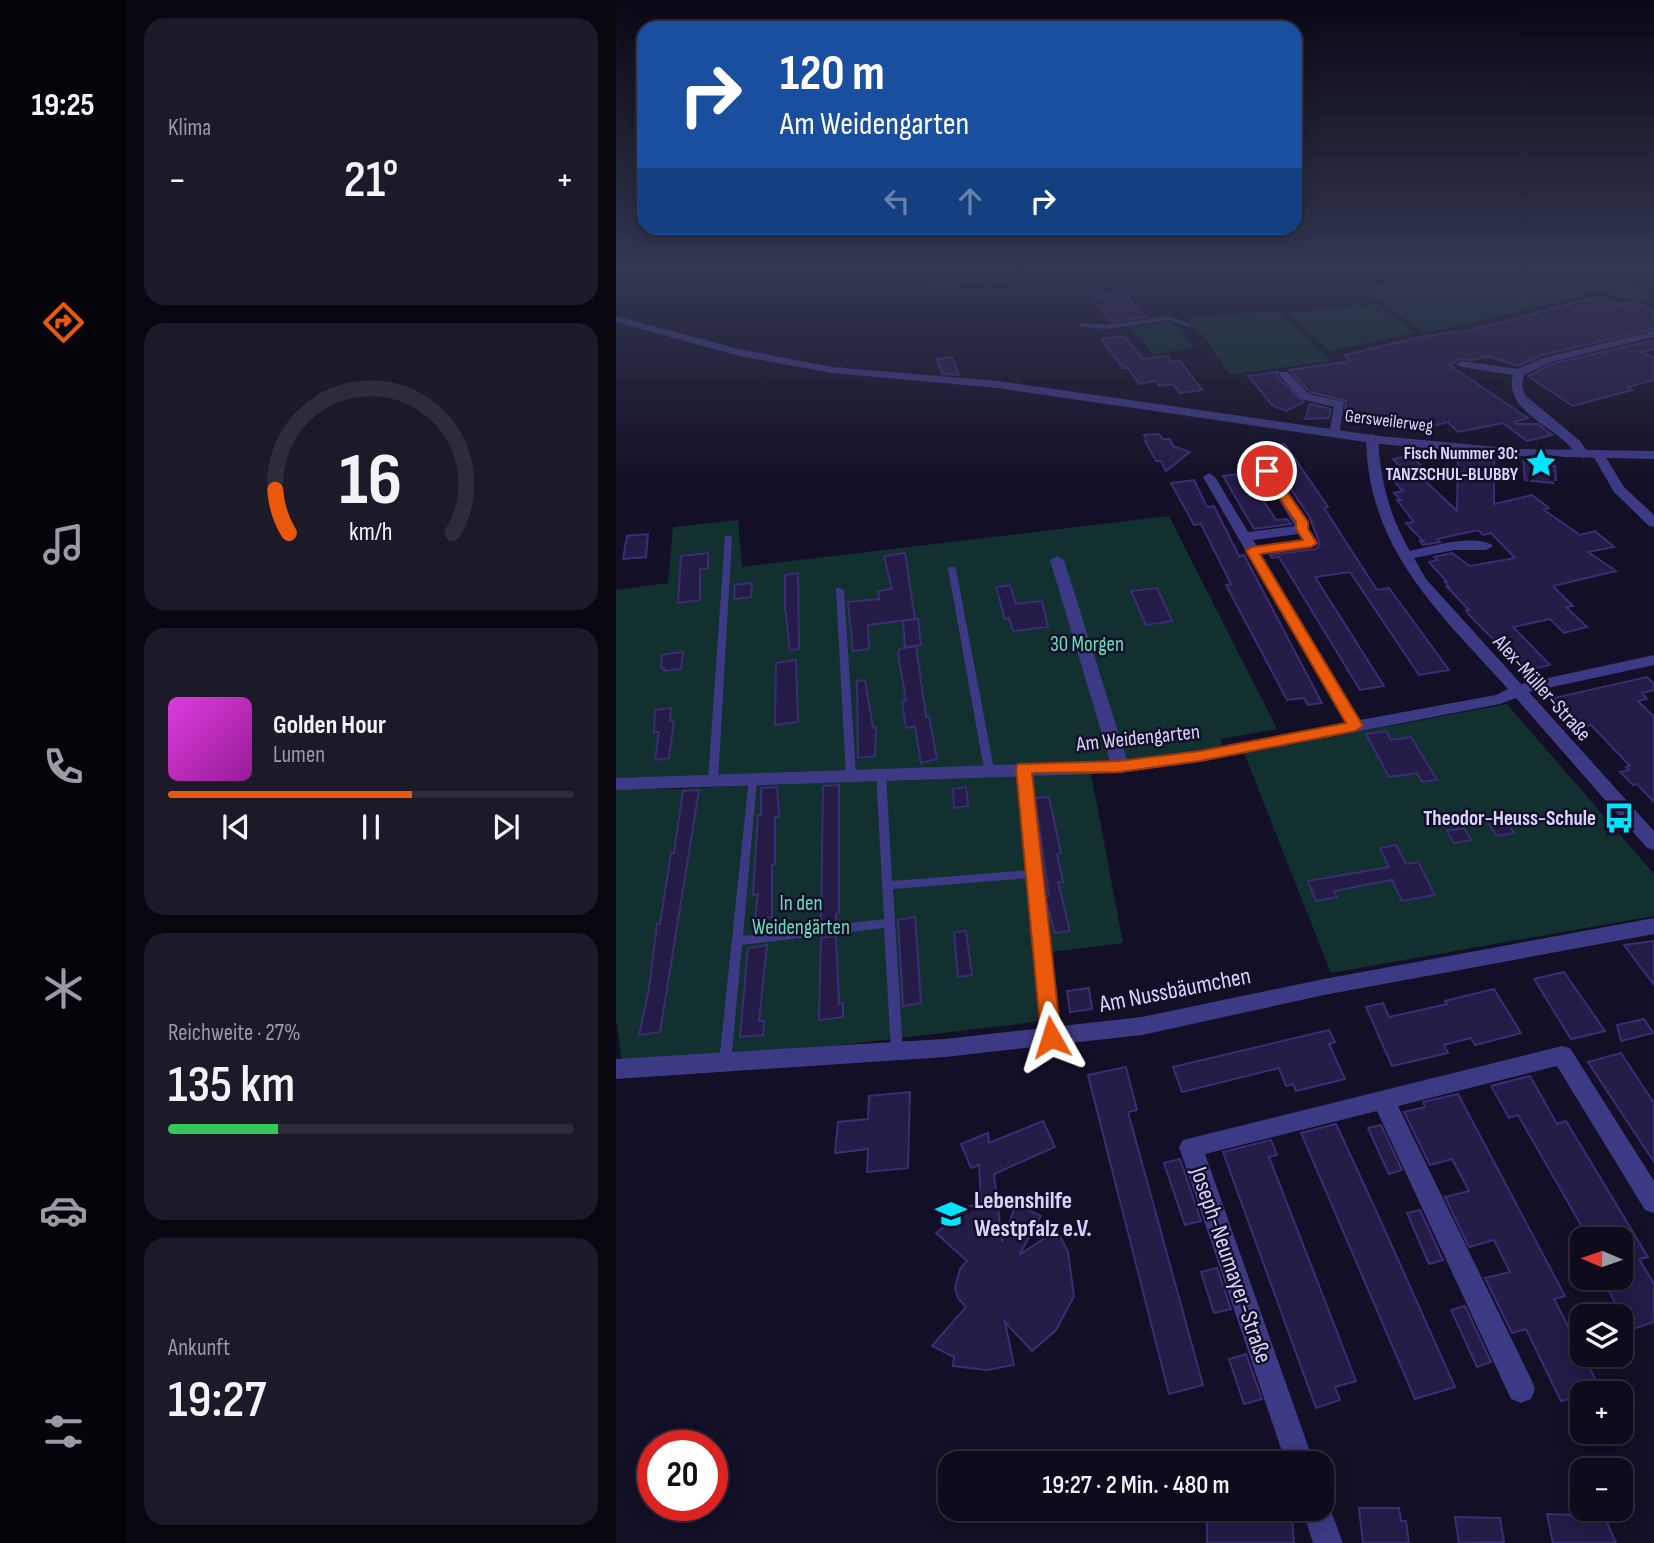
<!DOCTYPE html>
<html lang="de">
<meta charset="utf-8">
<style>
:root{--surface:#0e0b1c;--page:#1c1929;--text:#f1f3f6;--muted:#9b9ba3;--line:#2e2b3b;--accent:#ea580c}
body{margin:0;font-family:"Sofia Sans Condensed",sans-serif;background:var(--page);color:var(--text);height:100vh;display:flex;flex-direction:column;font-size:26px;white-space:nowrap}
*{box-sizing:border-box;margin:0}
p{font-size:23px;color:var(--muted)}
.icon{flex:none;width:38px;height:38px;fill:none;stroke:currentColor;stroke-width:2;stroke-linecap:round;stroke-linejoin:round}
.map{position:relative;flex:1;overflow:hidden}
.details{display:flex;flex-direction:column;gap:18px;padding:18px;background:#08060f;width:490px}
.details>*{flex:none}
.banner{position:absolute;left:21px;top:21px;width:665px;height:214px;border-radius:21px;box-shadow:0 4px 18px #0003,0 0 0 2px var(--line);background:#1a4fa0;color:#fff;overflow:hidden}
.needle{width:46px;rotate:272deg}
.controls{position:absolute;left:954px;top:1227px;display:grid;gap:14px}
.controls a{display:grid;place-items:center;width:63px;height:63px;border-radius:14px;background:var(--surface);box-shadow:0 4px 18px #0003,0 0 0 2px var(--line);font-size:35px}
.speed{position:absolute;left:21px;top:1430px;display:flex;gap:14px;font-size:35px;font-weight:700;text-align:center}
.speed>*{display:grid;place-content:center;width:91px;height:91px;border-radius:50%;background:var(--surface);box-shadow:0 4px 18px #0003,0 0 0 2px var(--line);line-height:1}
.speed .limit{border:10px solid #d22;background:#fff;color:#111}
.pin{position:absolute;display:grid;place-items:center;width:60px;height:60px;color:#fff;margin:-30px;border:4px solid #fff;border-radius:50%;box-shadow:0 2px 7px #0007}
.me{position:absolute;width:77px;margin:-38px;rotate:354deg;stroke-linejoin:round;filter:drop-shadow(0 0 5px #0008)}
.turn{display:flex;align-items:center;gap:24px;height:147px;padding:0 28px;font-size:32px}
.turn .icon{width:91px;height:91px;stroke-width:2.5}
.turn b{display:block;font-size:49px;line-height:60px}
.lanes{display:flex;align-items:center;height:66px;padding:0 28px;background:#0003;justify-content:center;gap:35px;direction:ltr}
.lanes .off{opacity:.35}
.big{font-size:52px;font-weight:600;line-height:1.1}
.details .tile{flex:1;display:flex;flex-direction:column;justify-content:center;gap:10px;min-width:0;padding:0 24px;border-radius:21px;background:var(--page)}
.details .dial{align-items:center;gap:0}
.dial svg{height:182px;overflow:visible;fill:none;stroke:var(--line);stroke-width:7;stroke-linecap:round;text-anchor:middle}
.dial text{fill:var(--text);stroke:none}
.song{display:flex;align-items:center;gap:21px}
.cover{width:84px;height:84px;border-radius:10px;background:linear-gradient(135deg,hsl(300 70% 55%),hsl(300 70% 35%))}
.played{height:7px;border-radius:4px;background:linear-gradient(90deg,var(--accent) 60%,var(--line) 60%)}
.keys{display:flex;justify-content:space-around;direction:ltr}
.heat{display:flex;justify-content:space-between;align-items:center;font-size:38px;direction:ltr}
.charge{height:10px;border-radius:5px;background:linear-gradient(90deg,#34c759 27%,var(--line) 0)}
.trip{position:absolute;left:322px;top:1451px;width:396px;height:70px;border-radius:21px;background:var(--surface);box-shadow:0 4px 18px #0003,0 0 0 2px var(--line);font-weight:600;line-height:70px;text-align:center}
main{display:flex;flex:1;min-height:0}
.tabs{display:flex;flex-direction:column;width:126px;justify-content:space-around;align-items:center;background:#06040b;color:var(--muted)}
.tabs .icon{width:49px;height:49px}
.tabs .current{color:var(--accent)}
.tabs b{font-size:32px;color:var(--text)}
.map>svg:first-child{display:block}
.green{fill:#12302f}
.building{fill:#241b47;stroke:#3b2d73;stroke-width:2}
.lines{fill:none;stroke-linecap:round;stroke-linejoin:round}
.service{fill:#3d3a85;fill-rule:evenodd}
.minor{fill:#3d3a85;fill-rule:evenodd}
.tertiary{fill:#3d3a85;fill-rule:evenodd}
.route{fill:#ea580c;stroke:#983908;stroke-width:2}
.labels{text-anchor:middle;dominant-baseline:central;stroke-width:5;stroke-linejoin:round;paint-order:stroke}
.far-street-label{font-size:18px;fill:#d9d4ff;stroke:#130f26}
.far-poi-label{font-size:18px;font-weight:bold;fill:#d9d4ff;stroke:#130f26;text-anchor:end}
.park-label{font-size:21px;fill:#5fe0c0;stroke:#130f26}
.street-label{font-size:21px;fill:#d9d4ff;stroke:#130f26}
.poi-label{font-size:21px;font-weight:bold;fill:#d9d4ff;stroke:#130f26;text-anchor:end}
.near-street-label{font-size:24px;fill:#d9d4ff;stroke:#130f26}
.near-poi-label{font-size:24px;font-weight:bold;fill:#d9d4ff;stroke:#130f26;text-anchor:start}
</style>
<main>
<nav class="tabs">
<b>19:25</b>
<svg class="icon current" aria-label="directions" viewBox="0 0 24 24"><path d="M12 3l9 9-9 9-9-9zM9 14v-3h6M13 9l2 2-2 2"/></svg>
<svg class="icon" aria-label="music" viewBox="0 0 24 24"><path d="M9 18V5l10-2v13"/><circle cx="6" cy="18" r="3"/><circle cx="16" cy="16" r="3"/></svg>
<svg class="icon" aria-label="phone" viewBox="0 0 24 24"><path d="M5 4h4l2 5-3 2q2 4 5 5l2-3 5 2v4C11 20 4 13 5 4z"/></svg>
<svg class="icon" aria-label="climate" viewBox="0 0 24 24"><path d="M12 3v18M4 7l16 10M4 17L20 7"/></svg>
<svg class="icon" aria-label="car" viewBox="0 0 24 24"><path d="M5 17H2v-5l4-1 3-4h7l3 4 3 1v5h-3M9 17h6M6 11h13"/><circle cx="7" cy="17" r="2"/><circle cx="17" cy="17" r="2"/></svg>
<svg class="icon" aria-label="filters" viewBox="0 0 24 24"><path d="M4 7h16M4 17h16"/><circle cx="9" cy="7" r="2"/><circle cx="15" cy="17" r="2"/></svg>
</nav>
<section class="details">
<div class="tile"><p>Klima</p>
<div class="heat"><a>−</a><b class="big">21°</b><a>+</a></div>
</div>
<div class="tile dial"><svg viewBox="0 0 100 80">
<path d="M14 69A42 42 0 1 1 86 69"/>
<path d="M14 69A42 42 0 0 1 8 50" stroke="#ea580c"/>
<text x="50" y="56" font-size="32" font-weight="700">16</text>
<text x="50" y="72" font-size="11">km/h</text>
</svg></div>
<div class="tile">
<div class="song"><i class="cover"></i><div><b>Golden Hour</b><p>Lumen</p></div></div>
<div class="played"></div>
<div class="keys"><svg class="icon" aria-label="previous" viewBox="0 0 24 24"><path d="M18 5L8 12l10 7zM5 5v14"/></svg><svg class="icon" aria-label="pause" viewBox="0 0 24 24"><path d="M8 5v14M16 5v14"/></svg><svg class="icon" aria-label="next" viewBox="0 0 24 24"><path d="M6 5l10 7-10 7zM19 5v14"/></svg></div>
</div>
<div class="tile"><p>Reichweite · 27%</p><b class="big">135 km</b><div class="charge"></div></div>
<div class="tile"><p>Ankunft</p><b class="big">19:27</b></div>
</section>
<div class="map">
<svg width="1038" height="1543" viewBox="0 0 1038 1543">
<rect width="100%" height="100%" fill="#130f26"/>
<path class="green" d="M305,268h328l-317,20z
M765,268h237l34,32 -8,2 -45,-9 -175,40 -67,-49 32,-1z
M760,304l39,29 -87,18 -42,-39z
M662,311l53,50 -102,14 -16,-26 -28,-31z
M556,321l23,27 -42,6 -22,-27z
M553,516l108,213 -57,10 3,9 -88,12 -519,20v-190l52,-7 5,-56 65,-7 4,47z
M891,704l147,170v42l-323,57 -87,-220z
M474,768l33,175 -73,9 9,67 -235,28 -202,17 -6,-45v-230h59z"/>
<path class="building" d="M508,293l21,24 -33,5 -20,-24z
M983,297l18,8 17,-4 20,10v18l-112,26 -24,11 -30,-10 -16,4 -11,-1 -12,6 79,53 -13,4 1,2h22l14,11 -25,6 -24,-18 -45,9 -10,-10 -31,8 -5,-4 -68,-6 2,-19 -36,-9 -21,-22 62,-9 -7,-6 72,-17 40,-7 3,2z
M508,336l19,23 25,-3 4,6 8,-1 22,29 -22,3 -7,-9 -14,2 -3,-5 -17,3 -11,-16h-5l-22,-29z
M1038,340v9l-12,3 12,6v22l-26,7 4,3 -59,16 -45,-30 24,-12z
M336,357l7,18 -17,-1 -5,-15z
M662,372v6l26,24 -18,9 -13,-5 -25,-30z
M694,404l21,5 -2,9 -24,1z
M543,434l4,5h7l3,7 17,6 -24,19 -5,-10h-5l-11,-20h2l-3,-6z
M669,444l43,63 -4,1 53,82 12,-2 60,82 -30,5 -69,-103 -35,5 69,109 -24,4 -81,-133 -7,1 -2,-3 46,-6 4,-5 -11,-28 -39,-58 3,-1 -7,-11z
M842,454l36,3v47l38,-9 17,13 -5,2 36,25 15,-4 19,16 -26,5 28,19 -63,15 20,20 -7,1 21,20 -23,6 -14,-14 -37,8 37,38 -25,6 -56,-56 -3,-5h3l-22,-23h2l-4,-5h2l-18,-20 9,-2 -4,-3 18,-4 18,13 45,-8 -24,-25 -8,2 -5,-5 -41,9 3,3 -17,3 -3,-4h3l-17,-18 8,-1 -17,-22h4l-7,-7 9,-2 -10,-11 26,-5 38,36z
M795,455l15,16 -18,3 -15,-15z
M907,459l23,2 1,5h8l1,14h-4l1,3 -28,-3z
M629,473l31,47 11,-1 4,5 -37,5 -31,-53z
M578,480l13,27 7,-1 25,50 5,-1 78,148 -14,2 -4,-7 -17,2 -61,-115 5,-1 -30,-60 -7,1 -23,-42z
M32,534l-2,23 -23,2 4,-23z
M92,553v16h-8v31l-22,3 3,-47z
M289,553l10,66 -47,6 1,24 -16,2 -5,-49 31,-3 -1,-8 14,-2 -8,-33z
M182,573l1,76 -9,1 -5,-43v-32z
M136,583l-1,14 -17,2 1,-14z
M394,585l6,19 26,-3 6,26 -35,4 -4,-13 -4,1 -9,-32z
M541,588l15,33 -26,4 -15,-34z
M302,619l3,26 -16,2 -2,-26z
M300,646l10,71 3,-1 8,43 -16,4 -6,-37 -9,2 -4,-27 4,-1 -8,-47 2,-4z
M67,652l-2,17 -17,2v-3h-3l1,-13z
M180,660l2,62 -23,3 1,-62z
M1031,677l7,7v6l-12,3 5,6 -9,2 16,16v85l-17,-18 -4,1 -13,-13 9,-2 -3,-3 4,-1 -39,-41 -7,2 -13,-14h-5l-12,-15z
M249,680l8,48 3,-1 -1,29 -17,2 -1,-77z
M55,708l-1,13 4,-1 -5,38 -14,2 4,-28h-5l1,-22z
M770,731l5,9 20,-3 26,43 -15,2 -5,-9 -28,4 -23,-43z
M223,785v128l-3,1v8l-15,2 2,-136 1,-2z
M161,787l2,30h-4v47l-3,1v52l-17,2 3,-25 -5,1 5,-80h3v-27z
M350,787l2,19 -14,2 -1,-19z
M83,790l-39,242 -21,3 10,-46 8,-65h3l11,-71h3l9,-62z
M433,797l12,56 -4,1 6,28h-5l12,49 -15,2 -10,-36 4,-1 -14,-98z
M890,821l8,12 -17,3 -8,-12z
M848,828l7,12 -17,3 -7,-12z
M780,845l10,19 12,-2 17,33 -33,6 -10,-21 -58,11 3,6 -21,4 -8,-20 81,-14 -9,-19z
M299,917l6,86 -18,3 -5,-86z
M350,931l6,44 -14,2 -4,-45z
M220,936l3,68 4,-1v14l-24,3 2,-82z
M1038,941v44l-30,-40z
M151,945l-8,76h5l-1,14 -23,2 8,-89z
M948,972l9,13 32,46 -34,8 -37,-60z
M473,988l3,21 -22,3 -3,-21z
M878,989l27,44 -46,12 -4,-7 -27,7 4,8 -56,13 -26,-59 17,-4 6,14 58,-13 -2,-3z
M1028,1019l9,14 -32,8 -4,-16z
M713,1030l6,12 -6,2 16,35 -49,12 -3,-7 -7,2 -7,-18 -97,24 -9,-25z
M1005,1053l33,50v59l-66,-100z
M510,1067l11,43 -9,2 75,273 -34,9 -81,-319z
M914,1076l27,48 9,-3 82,136 -9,2 15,25v38l-24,8 -25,-46 15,-5v-40h-31l-71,-124 -9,3 -18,-32z
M294,1092l-2,76 -41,4 1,-23 -33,4 3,-31 30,-3 1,-23z
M842,1094l107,202 -11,3 47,91 -40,11 -35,-72 -14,4 -27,-55 25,-6 -16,-32 -25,7 -24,-50 24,-6 -17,-32 -22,6 -26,-53 21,-5 -2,-5z
M427,1121l12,26 -61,27 8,68 14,-38 25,12 -22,39 38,-25 11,22 6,44 -18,34 -24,21 -27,-29 9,43 -27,5 -34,-4 1,-9 -22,-11 34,-39 -8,-9 -3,-10 5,-19 7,-8 -31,-28 19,-15 -2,-7 28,-8 -2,-38 -8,3 -10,-24 27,-11 1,10z
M720,1124l38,82 81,181 -40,12 -114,-266z
M765,1125l21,45 -13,4 -7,-15 -14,-31z
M655,1140l6,15 -8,2 87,224 -21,6 5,13 -24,8 -93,-256z
M564,1159l21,62 -16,4 -21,-62z
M804,1210l23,50 -14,4 -22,-51z
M601,1268l14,41 -17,4 -13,-41z
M849,1306l26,56 -14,5 -26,-57z
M630,1354l16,45 -18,5 -15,-45z
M622,1508h24v8l30,2 2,25h-87v-28l31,1z
M743,1508h40l2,13h5l3,22h-46z
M931,1514l57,2 12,27h-63z
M839,1517l45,1 4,24 -45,1z"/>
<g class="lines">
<path class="service" d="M553,316l23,9 -3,2 -20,-7 -62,9 -25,-2 -3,-2 3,-2 25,2z
M109,536h6l1,2 -14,243 -5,3 -5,-3z
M333,567h6l1,2 38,200 -5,3 -5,-3 -36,-200z
M221,588h3l4,2 12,185 -5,3 -5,-3 -10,-185z
M408,765l5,3 28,269 -2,4 -4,1 -4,-1 -2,-4 -15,-159 -137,11 10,163 -2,4 -4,1 -4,-1 -2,-4 -7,-124 -142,17 -11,117 -2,4 -4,1 -4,-1 -2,-4 30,-284 3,-1 5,3 -14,156 141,-17 -8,-146 5,-3 5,3 6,108 137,-11 -10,-102z"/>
<path class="minor" d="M609,268h62l-121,10 -5,-3 5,-3z
M1038,331v6l-103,25 -27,13 -2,10 3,10 55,46 9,13 -6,4c-8,-3 -13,-13 -20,-18 -19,-17 -59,-34 -50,-65l-51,-8 -6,-3 6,-3 56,8 25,-11z
M664,372h8l21,22 35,8 -5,34 -10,-3 5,-26 -33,-8 -21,-23z
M756,434l6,4c2,40 11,78 32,113 19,-4 68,-18 83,-5l-7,4h-32l-40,8 12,21 95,105 133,-29v10l-125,27 125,139v19l-7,-2 -131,-150 -16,6 -300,58 -80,11 -504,17v-12l494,-17 -60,-201 7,-4 7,4 63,200 73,-10 145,-27 -142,-246 6,-4 6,4 33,55 47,-6 -34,-55 6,-4 5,1 37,54v7l9,14 -2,3 -55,8 99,166 136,-25 12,-6c-70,-78 -140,-139 -142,-251zM682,534l4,6 -45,6 -4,-6z
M982,450l4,1 22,36 30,28v12l-5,-1 -35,-34 -22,-38z
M1038,918v16l-330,61 -182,40 -197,22 -329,22v-20l329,-20 197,-22 182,-38z
M946,1046l8,2 84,133v32l-9,-3 -88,-144 -159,40 133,273 4,10 -4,10 -10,4 -10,-4 -134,-288 -172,43 109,309h-28l-107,-316 4,-7z
M705,1496l5,2 17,45h-30l-11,-35h19z"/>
<path class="tertiary" d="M0,316l123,33 93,18 166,14 381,55 140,13 135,2v8l-135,-3 -140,-12 -381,-56 -166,-15 -93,-17 -123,-34z"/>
</g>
<linearGradient id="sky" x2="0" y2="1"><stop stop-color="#0a0815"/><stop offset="0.55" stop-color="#333752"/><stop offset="1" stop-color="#333752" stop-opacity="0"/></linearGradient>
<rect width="1038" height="485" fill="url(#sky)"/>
<path class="route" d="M647,469h8l37,53v7l9,14 -6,4 -51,7 103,172 -8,5 -155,30 -81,11 -87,1 29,264 -3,6 -7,2 -7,-2 -3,-6 -25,-269 2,-4 101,-3 81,-10 146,-28 -100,-172 6,-4 51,-7 -7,-11v-7l-35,-51z"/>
<defs>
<g id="sight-bare" transform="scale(2.415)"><path d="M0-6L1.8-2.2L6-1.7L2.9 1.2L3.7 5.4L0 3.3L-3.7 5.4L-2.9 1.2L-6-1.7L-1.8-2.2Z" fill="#00e5ff" stroke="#130f26" stroke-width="2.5" paint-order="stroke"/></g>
<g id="bus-bare" transform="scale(2.415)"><path d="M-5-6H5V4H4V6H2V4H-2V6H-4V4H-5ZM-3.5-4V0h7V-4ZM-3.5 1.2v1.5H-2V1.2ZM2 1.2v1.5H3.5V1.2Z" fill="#00e5ff" stroke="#130f26" stroke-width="2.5" paint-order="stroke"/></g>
<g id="school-bare" transform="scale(2.415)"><path d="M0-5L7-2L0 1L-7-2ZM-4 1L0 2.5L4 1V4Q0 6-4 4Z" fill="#00e5ff" stroke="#130f26" stroke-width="2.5" paint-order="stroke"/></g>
</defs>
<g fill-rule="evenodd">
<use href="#sight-bare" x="925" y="463"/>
<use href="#bus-bare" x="1003" y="818"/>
<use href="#school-bare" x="335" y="1214"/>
</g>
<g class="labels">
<g class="far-street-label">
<text transform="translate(773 421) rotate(7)">Gersweilerweg</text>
</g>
<g class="far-poi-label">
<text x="902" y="453">Fisch Nummer 30:<tspan x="902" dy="21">TANZSCHUL-BLUBBY</tspan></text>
</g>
<g class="park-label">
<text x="471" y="644">30 Morgen</text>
<text x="185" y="903">In den<tspan x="185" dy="24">Weidengärten</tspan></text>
</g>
<g class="street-label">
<text transform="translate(926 688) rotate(48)">Alex-Müller-Straße</text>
<text transform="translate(522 738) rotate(-6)">Am Weidengarten</text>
</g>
<g class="poi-label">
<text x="980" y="818">Theodor-Heuss-Schule</text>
</g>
<g class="near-street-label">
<text transform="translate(559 990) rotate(-11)">Am Nussbäumchen</text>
<text transform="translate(615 1265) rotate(71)">Joseph-Neumayer-Straße</text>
</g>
<g class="near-poi-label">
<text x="358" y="1200">Lebenshilfe<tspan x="358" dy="28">Westpfalz e.V.</tspan></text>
</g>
</g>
</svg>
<div class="controls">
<a><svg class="needle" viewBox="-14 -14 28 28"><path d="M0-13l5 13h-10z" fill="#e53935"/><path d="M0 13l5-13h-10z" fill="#9b9ba3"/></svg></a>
<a><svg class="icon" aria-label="layers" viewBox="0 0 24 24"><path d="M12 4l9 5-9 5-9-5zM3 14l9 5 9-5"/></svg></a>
<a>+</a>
<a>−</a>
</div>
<div class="speed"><div class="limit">20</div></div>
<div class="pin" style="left:651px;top:471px;background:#d93025"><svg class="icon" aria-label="arrive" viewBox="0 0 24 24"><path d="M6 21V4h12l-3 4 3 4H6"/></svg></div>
<svg class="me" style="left:435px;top:1037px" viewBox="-20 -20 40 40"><path d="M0-17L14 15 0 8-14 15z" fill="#ea580c" stroke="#fff" stroke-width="4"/></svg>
<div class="trip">19:27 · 2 Min. · 480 m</div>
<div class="banner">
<div class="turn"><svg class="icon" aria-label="right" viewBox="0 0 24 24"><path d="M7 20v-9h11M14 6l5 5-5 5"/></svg><div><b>120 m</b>Am Weidengarten</div></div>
<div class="lanes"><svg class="icon off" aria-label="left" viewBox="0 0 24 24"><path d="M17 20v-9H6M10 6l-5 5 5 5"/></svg><svg class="icon off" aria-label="ahead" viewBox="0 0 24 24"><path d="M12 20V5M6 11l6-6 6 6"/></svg><svg class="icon" aria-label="right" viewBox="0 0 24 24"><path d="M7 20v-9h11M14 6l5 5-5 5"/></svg></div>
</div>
</div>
</main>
